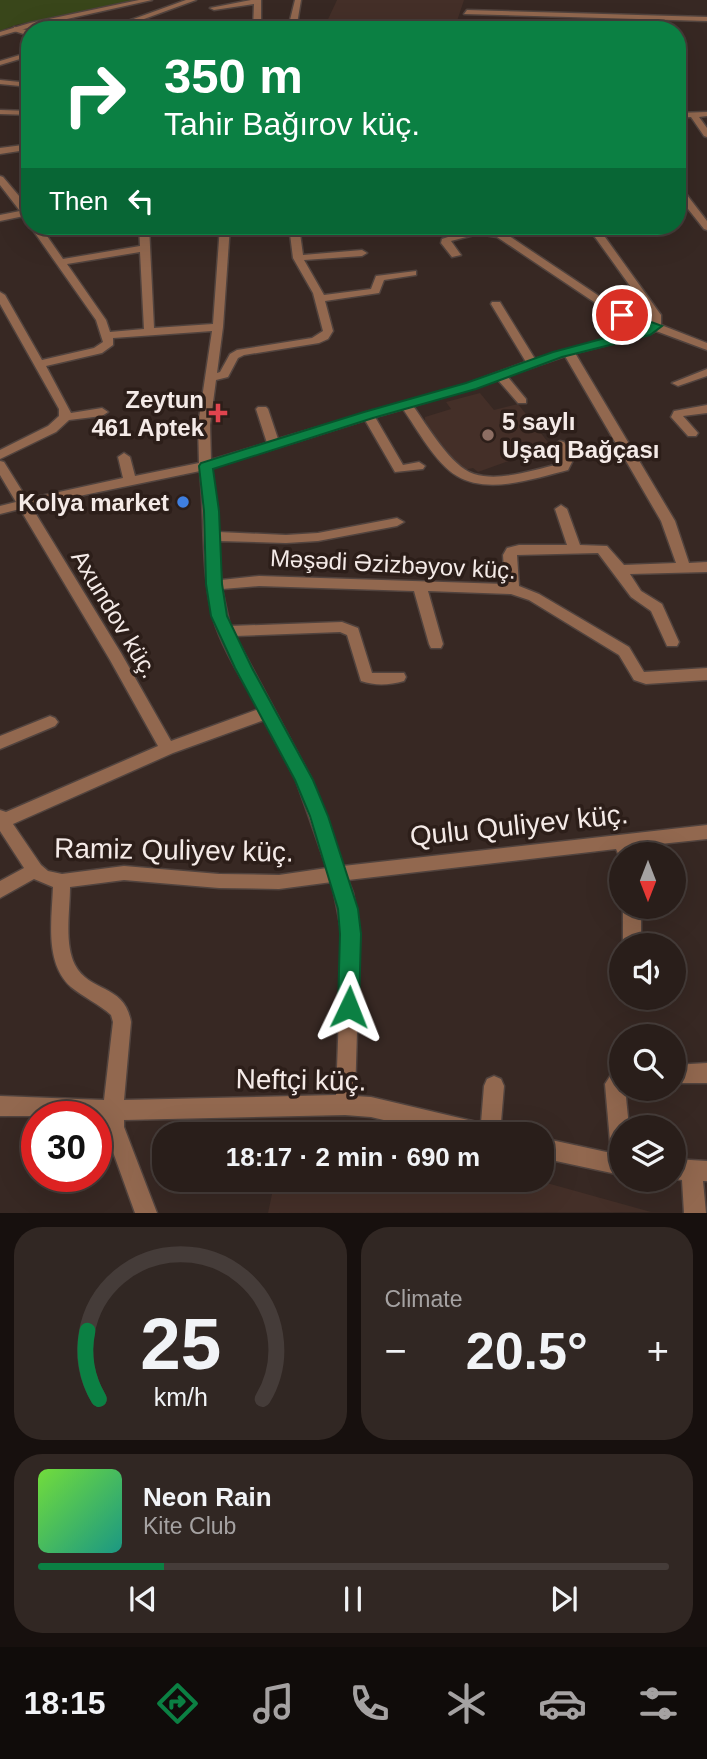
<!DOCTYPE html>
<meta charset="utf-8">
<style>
:root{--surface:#291e1a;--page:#312723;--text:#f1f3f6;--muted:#a5a2a2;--line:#453c39;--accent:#0b8043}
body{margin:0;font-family:Arial,sans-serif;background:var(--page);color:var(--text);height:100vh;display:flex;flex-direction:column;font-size:26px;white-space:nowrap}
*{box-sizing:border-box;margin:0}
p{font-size:23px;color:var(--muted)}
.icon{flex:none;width:38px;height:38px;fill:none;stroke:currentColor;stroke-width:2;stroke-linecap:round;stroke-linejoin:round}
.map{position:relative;height:1213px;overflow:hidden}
.panel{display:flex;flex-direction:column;gap:14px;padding:14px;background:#17100e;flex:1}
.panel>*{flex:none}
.hud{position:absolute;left:21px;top:21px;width:665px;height:214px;border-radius:28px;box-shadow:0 7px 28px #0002,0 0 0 2px var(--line);background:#0b8043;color:#fff;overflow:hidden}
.needle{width:46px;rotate:180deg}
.buttons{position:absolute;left:609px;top:842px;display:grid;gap:14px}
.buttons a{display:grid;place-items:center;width:77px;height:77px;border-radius:50%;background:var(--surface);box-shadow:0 7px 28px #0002,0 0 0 2px var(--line);font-size:35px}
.speed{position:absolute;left:21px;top:1101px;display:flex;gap:14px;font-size:35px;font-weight:700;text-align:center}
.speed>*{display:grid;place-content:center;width:91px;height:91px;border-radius:50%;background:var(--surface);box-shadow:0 7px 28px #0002,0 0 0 2px var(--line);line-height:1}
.speed .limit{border:10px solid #d22;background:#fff;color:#111}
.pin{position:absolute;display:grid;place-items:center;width:60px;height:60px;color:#fff;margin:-30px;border:4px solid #fff;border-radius:50%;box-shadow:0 2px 7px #0007}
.me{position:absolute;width:77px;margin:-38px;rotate:2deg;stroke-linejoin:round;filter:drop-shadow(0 0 5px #0008)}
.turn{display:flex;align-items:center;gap:24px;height:147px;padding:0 28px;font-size:32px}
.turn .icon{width:91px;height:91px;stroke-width:2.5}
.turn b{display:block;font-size:49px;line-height:60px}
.then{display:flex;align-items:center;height:66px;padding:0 28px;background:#0003;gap:14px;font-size:26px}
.big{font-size:52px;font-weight:800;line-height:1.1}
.panel .tile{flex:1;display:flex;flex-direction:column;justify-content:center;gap:10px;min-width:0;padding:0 24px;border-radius:28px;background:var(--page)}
.panel .dial{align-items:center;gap:0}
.dial svg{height:182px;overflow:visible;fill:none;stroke:var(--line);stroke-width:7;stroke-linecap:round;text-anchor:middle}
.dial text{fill:var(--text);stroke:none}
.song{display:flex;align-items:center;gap:21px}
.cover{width:84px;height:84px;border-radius:10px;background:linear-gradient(135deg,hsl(100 70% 55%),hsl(170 70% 35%))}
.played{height:7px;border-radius:4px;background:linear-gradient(90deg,var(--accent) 20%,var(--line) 20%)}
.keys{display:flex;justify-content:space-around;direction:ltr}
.heat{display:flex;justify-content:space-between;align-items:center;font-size:38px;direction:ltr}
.panel .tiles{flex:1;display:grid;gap:14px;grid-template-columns:1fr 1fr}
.tile:last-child{grid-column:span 2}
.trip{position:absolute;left:152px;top:1122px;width:402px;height:70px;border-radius:28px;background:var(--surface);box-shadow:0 7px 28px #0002,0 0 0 2px var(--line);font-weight:800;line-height:70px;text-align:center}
.tab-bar{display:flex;height:112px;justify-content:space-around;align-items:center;background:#100c0a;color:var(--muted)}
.tab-bar .icon{width:49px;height:49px}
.tab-bar .active{color:var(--accent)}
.tab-bar b{font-size:32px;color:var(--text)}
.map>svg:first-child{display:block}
.built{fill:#442f28}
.green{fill:#39461a}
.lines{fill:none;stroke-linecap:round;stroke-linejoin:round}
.minor-casing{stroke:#51433e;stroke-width:3}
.tertiary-casing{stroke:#51433e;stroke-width:3}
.minor{fill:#92684f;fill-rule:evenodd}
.tertiary{fill:#92684f;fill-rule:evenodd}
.route{fill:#0b8043;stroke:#07532c;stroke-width:2}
.health-dot{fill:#e0444e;stroke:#2c1e19;stroke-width:2.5}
.education-dot{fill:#8d6e63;stroke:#2c1e19;stroke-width:2.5}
.shop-dot{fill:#3f7fe0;stroke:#2c1e19;stroke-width:2.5}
.labels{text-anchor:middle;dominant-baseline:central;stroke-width:7;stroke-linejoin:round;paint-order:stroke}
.poi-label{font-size:24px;font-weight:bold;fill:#f4eae7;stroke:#2c1e19;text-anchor:end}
.street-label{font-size:24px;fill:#f4eae7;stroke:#2c1e19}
.near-street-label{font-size:28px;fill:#f4eae7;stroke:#2c1e19}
</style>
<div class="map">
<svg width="707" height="1213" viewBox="0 0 707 1213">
<rect width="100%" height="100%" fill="#372823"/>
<path class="built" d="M337,0h127l-10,30h-131z
M480,393l14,17 24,-6 33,42 -73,26 -5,-4 -10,2 -38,-45v-8l26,-8 -5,-7z
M275,1180h261l115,32 -383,1z"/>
<path class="green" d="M0,0h135l-119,25 -16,6z"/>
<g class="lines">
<g class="minor-casing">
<path id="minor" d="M186,0h10l-82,30h-11z
M251,0h10v30h-8l1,-26 -40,6 -4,-2z
M295,0h6l-4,24 -4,2 -4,-2z
M467,10l240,7v4l-243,-7z
M55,18l13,8v4h-6l-10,-8z
M189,21h6l1,9h-8z
M461,24l68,3 4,2 -77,1z
M14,27l16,4v5l-16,-5z
M30,52v4l-30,9v-4z
M0,80l30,3v4l-30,-3z
M0,110l30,1v4l-30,-1z
M707,112v4l-8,1 8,11v9l-3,-1 -13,-19h-14v-4z
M677,133l6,1 1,2 -7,3z
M23,145l3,1v4l-26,4v-6z
M0,176l3,1 27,32v12l-6,-5 -24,5v-6l20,-4 -20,-26z
M677,185l3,1 27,35v9l-3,-1 -27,-34z
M30,226h10l23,33 77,-13 -1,-20h10l5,102 59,-4 7,-98h10l-7,101 -6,46 3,-1 10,-18 7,-4 75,-12 11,-7 -10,-38 -20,-35 -4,-32h10l4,29 59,-5 5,3 -5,3 -58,4 20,35 47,-6 5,-13 40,-5v4l-32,5 -5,13 -54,8 8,30 -5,8 -9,4 -75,12 -6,3 -10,19 -12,3 -6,45 1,35 56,-17 -11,-34 2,-2h8l2,2 10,30 189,-55 59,-22 -35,-58 1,-2h8l35,57 112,-32 -38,-15 -112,-75 -19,-3 -27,7 10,14 -9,2 -11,-14 1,-4 27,-9 -6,-4h12l28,6 114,76 34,13v-6l-64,-89h10l64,89v10l46,18v7l-51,-19 -6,3 -75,19 100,168 14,42 18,-1v10l-77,2 11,17 21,13 17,38 -2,4h-10l-16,-35 -20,-14 -33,-44 -81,2 2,31 20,8 90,53 15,25 63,-4v12l-61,4 -12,-4 -15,-25 -90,-55 -18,-6 -83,-3 15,53 -2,4h-10l-2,-4 -15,-53 -155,-5 -37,3 8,37 112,-4 16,6 14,45h32l2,4 -2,4c-15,4 -28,5 -43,0l-14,-46 -7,-3 -105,4 77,144 31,86 364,-41v14l-75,8 1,7h-12v6l-5,-11 -268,31 5,13 7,41 -5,162 16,1 110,26 3,-37 3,-7 7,-3 7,3 3,7 -4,48h-57l-72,-17 -26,-2 -221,5v7l33,86h-22l-31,-86v-7l-8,-1v-3h-96v-20l104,4 9,-78 -2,-7c-12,-11 -28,-18 -40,-28 -27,-24 -19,-69 -18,-100l-19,-8 -34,19v-17l24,-13 -24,-37v-21l6,2 152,-66 -48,-86 -90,-151 -20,5v-8l16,-4 -16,-27v-14l4,1 23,37 96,-21 -5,-21 6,-4 6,4 5,19 64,-13 -1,-38 14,-94 -99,7v7l-11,8 -56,13 25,47 31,-5 6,4 -6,4 -33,4 -13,12 -56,27v-9l48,-24 11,-10v-7l-59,-105v-12l5,3 37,65 52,-12 9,-6 -7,-22zM140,252l4,77 -34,3 -4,-12 -39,-56zM565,356l96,165 15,42 -52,2 -17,-19 -27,-1 -13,-36 -6,-4 -6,4 12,36h-48l-12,3 -4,7 2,29 -246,-8 -38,4 -2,-39 67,2 32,-2 79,-15 7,-4 -7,-4 -79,15 -32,2 -68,-3 -6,-64 153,-48 30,52 28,-3 2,-3 -6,-4 -16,3 -28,-48 28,-8c14,20 33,55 54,67 31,19 79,2 111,-6l6,-12 -10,-16 -4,-1 -6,4 8,13 -3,6c-26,6 -59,18 -85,10 -23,-7 -47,-49 -61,-68l85,-26 20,23h8v-4l-19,-23zM200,471c5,47 1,100 13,146 9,32 30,63 46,92l-88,32 -50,-88 -90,-147zM264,720l32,60 31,88 -48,7 -60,-1 -95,-8 -62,8 -14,-3 -7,-6 -28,-41 160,-71zM124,880l95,8 60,1 53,-7 10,52 -6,161 -212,5 7,-78c-6,-38 -41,-29 -56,-57 -11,-21 -5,-55 -5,-78z
M707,369v7l-29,10 -6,-3z
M707,405v8l-24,3 15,17 -2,3h-8l-17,-19 3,-6z
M50,716l5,2 3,4 -3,4 -55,23v-13z
M623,906h18v39h-18z
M707,1063v20h-33v-18z
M621,1067v21h4l4,39h-8v48l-79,-17v-20l69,15 -6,-69 9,-14z
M674,1159l33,2v20h-4l3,32h-22l-2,-33 -8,-1z"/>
</g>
<g class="tertiary-casing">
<path id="tertiary" d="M139,0h13l-121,27 -31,9v-4l30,-9z"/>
</g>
<use href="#minor" class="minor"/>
<use href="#tertiary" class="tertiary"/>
</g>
<path class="route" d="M622,311l40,15 -12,9 -88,22 -86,32 -103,29 -160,51 6,42 3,73 5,32 25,52 61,112 15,36 30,93 3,25 -2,73 -3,8 -7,2 -8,-2 -3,-8 2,-73 -2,-25 -28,-93 -15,-36 -60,-112 -24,-52 -5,-32 -2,-73 -5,-45 2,-3 163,-51 102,-29 87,-31 93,-25 -28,-10 -2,-2z"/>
<path class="health-dot" d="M214.5 402.5h7v7h7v7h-7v7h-7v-7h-7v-7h7z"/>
<circle class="education-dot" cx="488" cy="435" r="7"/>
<circle class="shop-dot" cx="183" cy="502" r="7"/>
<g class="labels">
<g class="poi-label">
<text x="204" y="399">Zeytun<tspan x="204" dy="28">461 Aptek</tspan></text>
<text x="502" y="421" text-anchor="start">5 saylı<tspan x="502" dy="28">Uşaq Bağçası</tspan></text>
<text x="169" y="502">Kolya market</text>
</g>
<g class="street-label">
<text transform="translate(393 564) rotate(3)">Məşədi Əzizbəyov küç.</text>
<text transform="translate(115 614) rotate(59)">Axundov küç.</text>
</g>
<g class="near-street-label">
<text transform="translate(519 825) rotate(-6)">Qulu Quliyev küç.</text>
<text transform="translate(174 850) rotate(1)">Ramiz Quliyev küç.</text>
<text transform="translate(301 1080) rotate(1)">Neftçi küç.</text>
</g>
</g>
</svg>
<div class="buttons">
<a><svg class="needle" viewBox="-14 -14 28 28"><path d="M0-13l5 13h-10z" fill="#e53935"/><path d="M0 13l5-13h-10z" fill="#a5a2a2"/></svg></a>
<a><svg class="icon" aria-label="sound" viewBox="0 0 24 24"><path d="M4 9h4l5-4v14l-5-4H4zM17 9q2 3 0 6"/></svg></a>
<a><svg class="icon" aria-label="search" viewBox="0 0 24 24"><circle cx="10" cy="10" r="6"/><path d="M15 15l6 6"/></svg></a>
<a><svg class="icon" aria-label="layers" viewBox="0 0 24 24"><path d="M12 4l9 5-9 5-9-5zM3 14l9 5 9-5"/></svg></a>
</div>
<div class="speed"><div class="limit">30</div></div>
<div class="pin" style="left:622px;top:315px;background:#d93025"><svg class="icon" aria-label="arrive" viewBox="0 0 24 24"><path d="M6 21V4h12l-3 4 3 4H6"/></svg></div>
<svg class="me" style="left:349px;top:1007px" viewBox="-20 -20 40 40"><path d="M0-17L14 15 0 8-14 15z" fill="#0b8043" stroke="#fff" stroke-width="4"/></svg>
<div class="trip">18:17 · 2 min · 690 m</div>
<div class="hud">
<div class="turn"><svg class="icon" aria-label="right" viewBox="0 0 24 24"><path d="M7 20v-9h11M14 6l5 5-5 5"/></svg><div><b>350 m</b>Tahir Bağırov küç.</div></div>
<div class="then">Then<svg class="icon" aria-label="left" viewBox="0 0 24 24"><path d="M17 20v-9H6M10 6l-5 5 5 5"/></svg></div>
</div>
</div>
<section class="panel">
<div class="tiles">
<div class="tile dial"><svg viewBox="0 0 100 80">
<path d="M14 69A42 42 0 1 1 86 69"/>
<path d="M14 69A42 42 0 0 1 9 39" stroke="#0b8043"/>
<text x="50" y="56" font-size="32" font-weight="700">25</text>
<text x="50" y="72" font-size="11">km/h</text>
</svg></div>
<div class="tile"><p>Climate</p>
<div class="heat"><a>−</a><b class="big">20.5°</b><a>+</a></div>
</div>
<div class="tile">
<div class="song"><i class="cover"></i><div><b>Neon Rain</b><p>Kite Club</p></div></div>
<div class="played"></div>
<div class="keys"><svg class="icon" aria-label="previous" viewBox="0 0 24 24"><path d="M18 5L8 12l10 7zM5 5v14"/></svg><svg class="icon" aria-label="pause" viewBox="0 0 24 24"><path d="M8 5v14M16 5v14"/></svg><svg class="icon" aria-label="next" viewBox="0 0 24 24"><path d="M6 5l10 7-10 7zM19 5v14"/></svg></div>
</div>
</div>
</section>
<nav class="tab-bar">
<b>18:15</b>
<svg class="icon active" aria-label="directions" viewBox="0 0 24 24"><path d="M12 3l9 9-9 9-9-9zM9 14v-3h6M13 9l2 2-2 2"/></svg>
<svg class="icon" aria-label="music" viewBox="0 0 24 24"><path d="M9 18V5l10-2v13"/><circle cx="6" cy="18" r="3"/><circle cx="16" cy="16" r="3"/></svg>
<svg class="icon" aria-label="phone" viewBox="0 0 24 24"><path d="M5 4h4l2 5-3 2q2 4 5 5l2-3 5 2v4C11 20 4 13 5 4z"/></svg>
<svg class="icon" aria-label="climate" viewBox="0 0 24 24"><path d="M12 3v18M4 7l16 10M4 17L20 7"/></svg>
<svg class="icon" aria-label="car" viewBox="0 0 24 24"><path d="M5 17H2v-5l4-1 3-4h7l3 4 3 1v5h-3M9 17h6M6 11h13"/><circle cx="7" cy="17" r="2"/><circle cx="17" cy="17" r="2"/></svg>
<svg class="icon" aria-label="filters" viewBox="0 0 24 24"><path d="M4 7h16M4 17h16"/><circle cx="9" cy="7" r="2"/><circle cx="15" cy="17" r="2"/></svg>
</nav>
